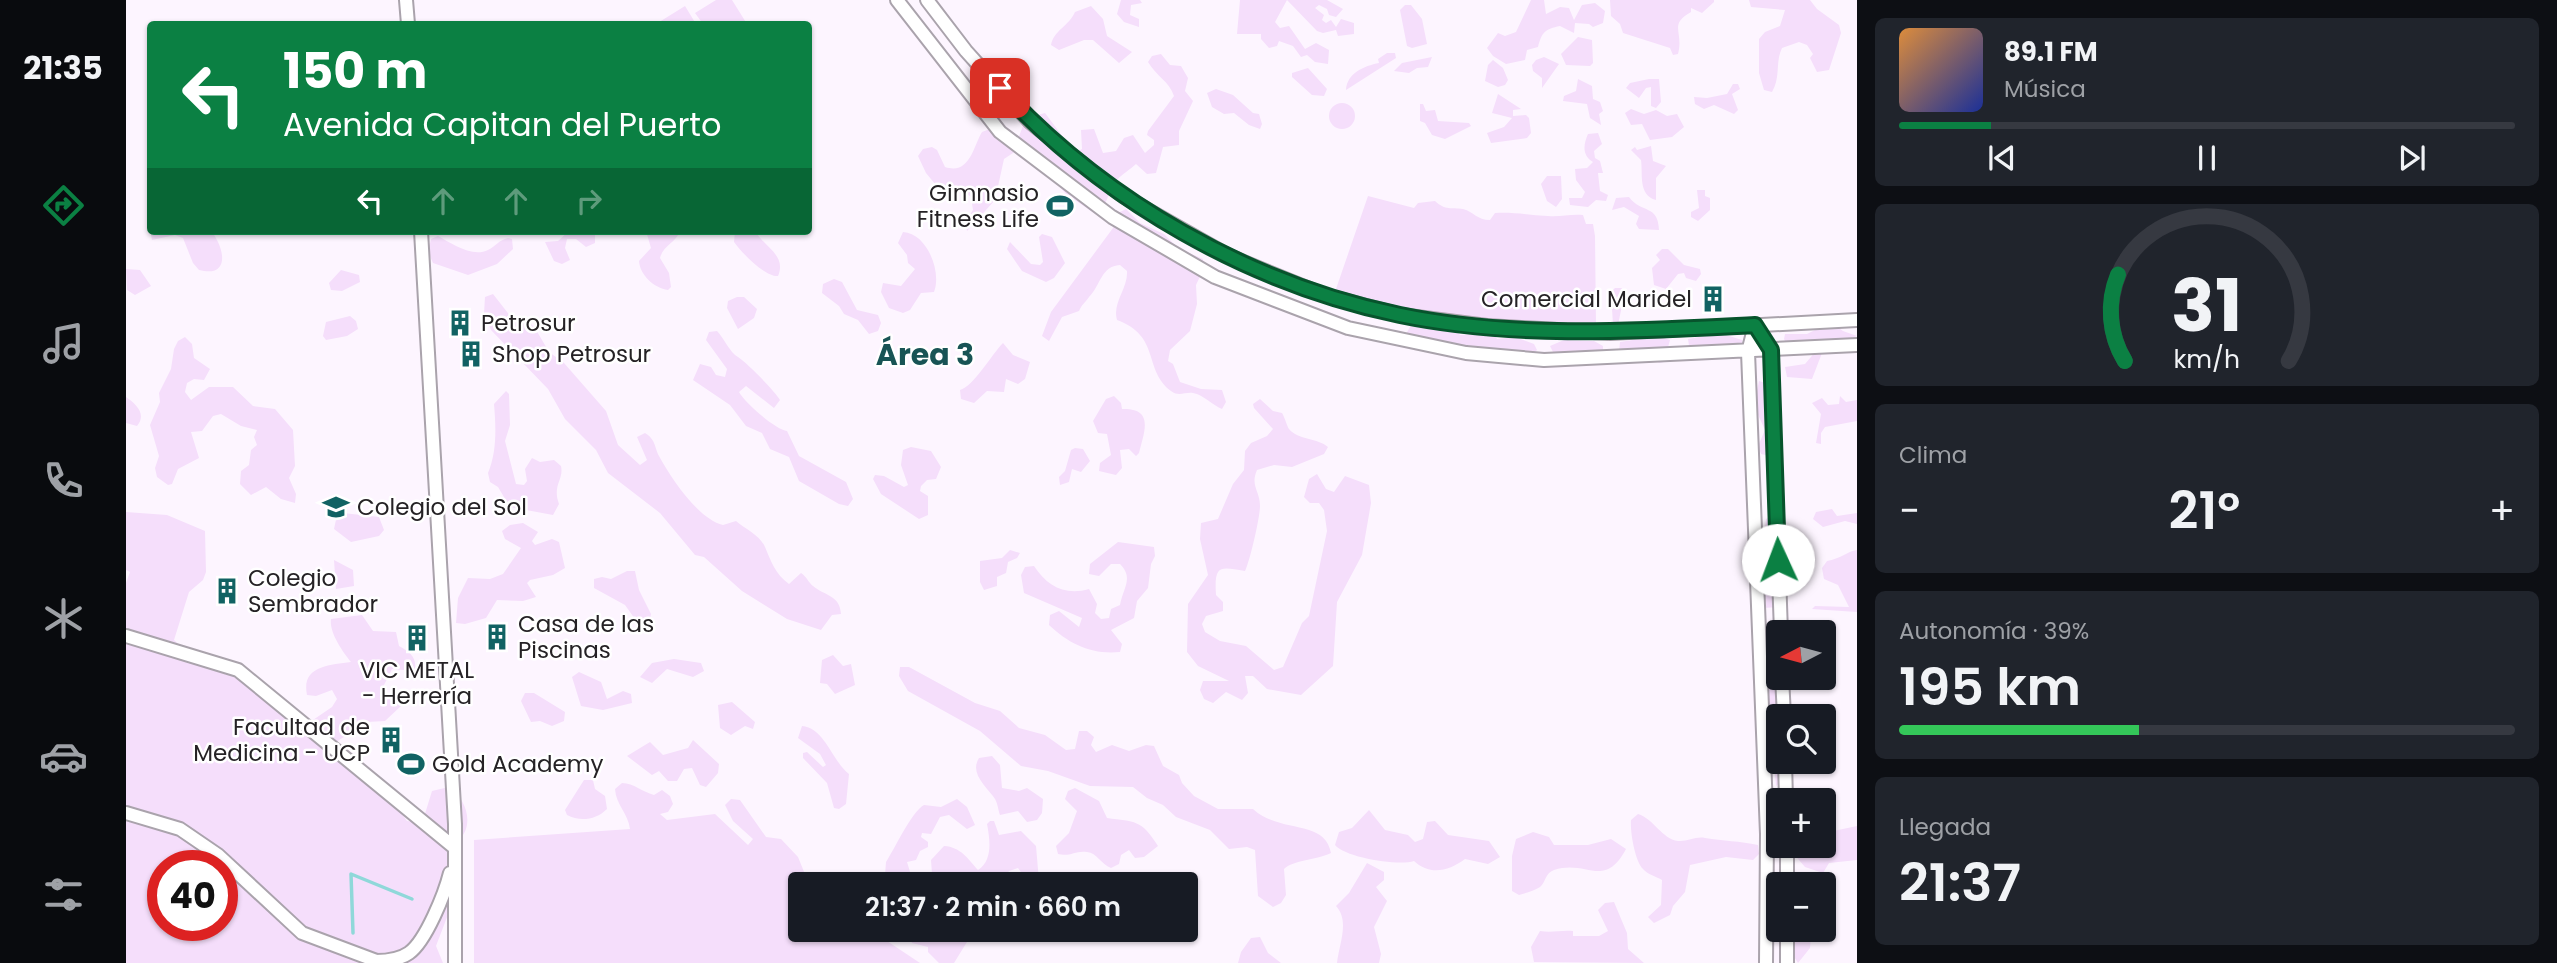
<!DOCTYPE html>
<html lang="es">
<meta charset="utf-8">
<style>
:root{--surface:#171b24;--page:#20242c;--text:#f1f3f6;--muted:#9ea1a6;--line:#363941;--accent:#0b8043}
body{margin:0;font-family:Poppins,sans-serif;background:var(--page);color:var(--text);height:100vh;display:flex;flex-direction:column;font-size:26px;white-space:nowrap}
*{box-sizing:border-box;margin:0}
p{font-size:23px;color:var(--muted)}
.icon{flex:none;width:38px;height:38px;fill:none;stroke:currentColor;stroke-width:2;stroke-linecap:round;stroke-linejoin:round}
.map{position:relative;flex:1;overflow:hidden}
.sheet{display:flex;flex-direction:column;gap:18px;padding:18px;background:#0d0f14;width:700px}
.sheet>*{flex:none}
.top-card{position:absolute;left:21px;top:21px;width:665px;height:214px;border-radius:7px;box-shadow:0 2px 5px #0004;background:#0b8043;color:#fff;overflow:hidden}
.needle{width:46px;rotate:264deg}
.buttons{position:absolute;left:1640px;top:620px;display:grid;gap:14px}
.buttons a{display:grid;place-items:center;width:70px;height:70px;border-radius:7px;background:var(--surface);box-shadow:0 2px 5px #0004;font-size:35px}
.speed{position:absolute;left:21px;top:850px;display:flex;gap:14px;font-size:35px;font-weight:700;text-align:center}
.speed>*{display:grid;place-content:center;width:91px;height:91px;border-radius:50%;background:var(--surface);box-shadow:0 2px 5px #0004;line-height:1}
.speed .limit{border:10px solid #d22;background:#fff;color:#111}
.pin{position:absolute;display:grid;place-items:center;width:60px;height:60px;color:#fff;margin:-30px;border-radius:14px;box-shadow:0 4px 10px #0006}
.me{position:absolute;width:77px;margin:-38px;rotate:358deg;stroke-linejoin:round;filter:drop-shadow(0 0 5px #0008)}
.turn{display:flex;align-items:center;gap:24px;height:147px;padding:0 21px;font-size:32px}
.turn .icon{width:91px;height:91px;stroke-width:2.5}
.turn b{display:block;font-size:49px;line-height:60px}
.lanes{display:flex;align-items:center;height:66px;padding:0 21px;background:#0003;justify-content:center;gap:35px;direction:ltr}
.lanes .off{opacity:.35}
.big{font-size:52px;font-weight:600;line-height:1.1}
.sheet .card{flex:1;display:flex;flex-direction:column;justify-content:center;gap:10px;min-width:0;padding:0 24px;border-radius:10px;background:var(--page)}
.sheet .dial{align-items:center;gap:0}
.dial svg{height:182px;overflow:visible;fill:none;stroke:var(--line);stroke-width:7;stroke-linecap:round;text-anchor:middle}
.dial text{fill:var(--text);stroke:none}
.song{display:flex;align-items:center;gap:21px}
.cover{width:84px;height:84px;border-radius:10px;background:linear-gradient(135deg,hsl(30 70% 55%),hsl(230 70% 35%))}
.played{height:7px;border-radius:4px;background:linear-gradient(90deg,var(--accent) 15%,var(--line) 15%)}
.keys{display:flex;justify-content:space-around;direction:ltr}
.heat{display:flex;justify-content:space-between;align-items:center;font-size:38px;direction:ltr}
.charge{height:10px;border-radius:5px;background:linear-gradient(90deg,#34c759 39%,var(--line) 0)}
.trip{position:absolute;left:662px;top:872px;width:410px;height:70px;border-radius:7px;background:var(--surface);box-shadow:0 2px 5px #0004;font-weight:600;line-height:70px;text-align:center}
main{display:flex;flex:1;min-height:0}
.tab-bar{display:flex;flex-direction:column;width:126px;justify-content:space-around;align-items:center;background:#090b0e;color:var(--muted)}
.tab-bar .icon{width:49px;height:49px}
.tab-bar .selected{color:var(--accent)}
.tab-bar b{font-size:32px;color:var(--text)}
.map>svg:first-child{display:block}
.green{fill:#f5defb;fill-rule:evenodd}
.lines{fill:none;stroke-linecap:round;stroke-linejoin:round}
.stream{stroke:#8fd8d9;stroke-width:3.5}
.secondary-casing{stroke:#aaa3ac;stroke-width:16}
.secondary{stroke:#fff;stroke-width:12}
.route-casing{stroke:#07532c;stroke-width:18}
.route{stroke:#0b8043;stroke-width:12}
.labels{text-anchor:middle;dominant-baseline:central;stroke-width:5;stroke-linejoin:round;paint-order:stroke}
.poi-label{font-size:23px;fill:#252225;stroke:#fff;text-anchor:start}
.district-label{font-size:30px;font-weight:bold;fill:#185455;stroke:#fff}
</style>
<main>
<nav class="tab-bar">
<b>21:35</b>
<svg class="icon selected" aria-label="directions" viewBox="0 0 24 24"><path d="M12 3l9 9-9 9-9-9zM9 14v-3h6M13 9l2 2-2 2"/></svg>
<svg class="icon" aria-label="music" viewBox="0 0 24 24"><path d="M9 18V5l10-2v13"/><circle cx="6" cy="18" r="3"/><circle cx="16" cy="16" r="3"/></svg>
<svg class="icon" aria-label="phone" viewBox="0 0 24 24"><path d="M5 4h4l2 5-3 2q2 4 5 5l2-3 5 2v4C11 20 4 13 5 4z"/></svg>
<svg class="icon" aria-label="climate" viewBox="0 0 24 24"><path d="M12 3v18M4 7l16 10M4 17L20 7"/></svg>
<svg class="icon" aria-label="car" viewBox="0 0 24 24"><path d="M5 17H2v-5l4-1 3-4h7l3 4 3 1v5h-3M9 17h6M6 11h13"/><circle cx="7" cy="17" r="2"/><circle cx="17" cy="17" r="2"/></svg>
<svg class="icon" aria-label="filters" viewBox="0 0 24 24"><path d="M4 7h16M4 17h16"/><circle cx="9" cy="7" r="2"/><circle cx="15" cy="17" r="2"/></svg>
</nav>
<div class="map">
<svg width="1731" height="963" viewBox="0 0 1731 963">
<rect width="100%" height="100%" fill="#fdf5ff"/>
<path class="green" d="M590,0h16l15,24h-44l-8,-11z
M995,0h19l2,3 -11,2 -1,10 9,4v8l-15,-5 -7,-8z
M1114,0h87l16,9 -7,8 -7,-2 -2,-6 -8,-4 -4,3 9,7 -2,5 4,3 5,-3 5,7 5,-8 13,4v11l-16,2 -2,-6 -13,3 -6,-2 -30,-31 -12,22 5,6 9,-2 16,23 11,-6 13,7 -1,14 -13,-2 -8,-7 -6,2 -8,-11 -14,-5 -2,5 -8,2 -8,-9v-5h-24z
M1405,0h13l2,14 14,-7 9,1 5,12 8,-15 13,-2 10,8 -2,12 -10,4 -4,-3 -14,-1 -1,10 -14,-7c-15,3 -18,6 -22,21l-11,3 -2,10 -19,4 -13,-8 -6,-8 11,-15 7,3 11,-4z
M1484,0h104v2l-12,11 -11,-5v4c-23,13 -7,19 -13,42l-5,1 -3,-7 -47,-15 -3,-9 -9,-8z
M1623,0h61l7,9 22,16 2,8 -12,37 -12,2 -7,-14 3,-4 -6,-9 -8,-3 -17,6c-7,14 -1,29 -10,44l-8,-2 -5,-17v-34l6,-7 15,-6 5,-16 -34,-3z
M1279,5h6l11,14 5,25 -15,4 -5,-2 -7,-36z
M559,6l11,18h-40z
M965,6l12,13 4,17 25,16 -13,11 -26,-23h-9l-25,10 -8,-5c3,-15 18,-19 24,-33z
M1452,37l14,3 1,23 -3,3 -24,-1 -5,-11z
M1261,53h8l1,5 -50,32c1,-17 18,-24 33,-27l-1,-4z
M1035,54l9,11 11,1 7,12 -3,13 8,10 -14,30v14l-16,2 -7,26 -9,1 -11,-10c-6,6 -13,9 -19,16 -10,11 -8,27 -23,33l-28,-19 -48,-55 8,-21 19,-5 30,40 7,-4 -1,-19 13,-1 9,24 13,-2 8,-13 9,-3 12,18 9,-8v-5l-7,-5 1,-4 26,-35c-5,-15 -18,-20 -26,-34l4,-6z
M1306,57l-4,10 -11,1 -8,5 -15,-2 8,-8z
M1418,57l15,7 -17,24v-10l-9,-7 -1,-6 4,-5z
M1367,60l10,8 5,12 -3,5 -7,2 -13,-6 3,-16z
M1182,68l19,21 -3,7 -12,-1 -20,-18v-4z
M1452,79l14,7 1,13 7,3 3,9 -4,3 2,11 -11,-7 -3,-14 -24,-3 1,-5 12,-5z
M1523,79h10l2,23 -5,6 -5,-2v-19l-5,1 -7,10 -13,-10 4,-5z
M1607,84h5l2,5 -8,5 6,16 -4,4 -20,-9 -10,4 -9,-5 -1,-7 13,1 20,-4z
M1090,89l17,6 20,18 6,1 3,10 -2,5 -11,-4 -15,-12 -10,1 -12,-7 -5,-14z
M1372,94l23,15 -8,1v6l13,-1 3,3 2,15 -4,5 -36,5 -4,-10 17,-6 8,-9 -20,-5z
M1203 116a13 13 0 1 1 26 0a13 13 0 1 1-26 0Z
M1294,104h3l3,7 9,-1 3,11 31,2 2,3 -26,13 -13,-4 -7,-12 -5,-2z
M1505,109l13,5 12,-4 11,6 10,-2 7,13 -12,10 -22,3 -8,-16 -11,1 -6,-12z
M864,129l26,22 -12,8 -9,41 -28,31 -2,-9 8,-12 -2,-13 -10,-8 -21,1 -14,-17 -8,-17 5,-7 9,-2 5,3 8,17c25,8 28,-20 37,-35z
M1472,133l4,11 -8,7 1,7 5,3 3,12h-5l2,18 8,4 -2,6 -10,-1 -8,7 -18,-2 -1,-7h13l3,-6 -9,-12 -1,-11 12,-1 6,-6c-12,-7 -9,-19 -5,-28z
M1525,146l2,15 13,5 -10,12v22c-18,-5 -13,-25 -15,-40l-10,-10 4,-3 2,3z
M1421,176h14l1,23 -6,8 -9,-6 -6,-17z
M1571,190h8v6l5,2v12l-12,11 -7,-4v-5l8,-4z
M1242,196l46,12 4,-5 17,-2c11,10 16,6 28,8 11,3 14,11 27,11l5,-7c19,-1 35,2 53,3 12,1 22,-2 35,-1l3,9h7l2,12 1,90c-87,-3 -178,-3 -260,-37z
M1503,197c13,17 29,7 30,33l-20,-1 -3,-5 3,-8 -15,-9 -12,3 4,-12z
M24,204v27l62,1c13,17 18,46 -13,38l-6,-7 -10,-25 -8,-3 -23,5 -5,-26z
M1000,209l14,14 24,11 14,14 25,11 1,9 -8,17 1,19 -7,27 -20,19 -2,11 5,3 7,18 21,7 21,1 4,12 -4,7c-10,-4 -18,-14 -29,-16 -9,-1 -14,4 -22,-2 -28,-21 -10,-55 -54,-71 -5,-18 11,-31 10,-49l-7,-6c-19,1 -19,20 -31,32 -4,6 -7,7 -10,14l-17,6 -13,24 -7,-5 9,-24 62,-84 5,-15z
M443,231h26v12l-9,4 -10,-8h-9l-2,9 5,12 -8,4 -8,-3 -9,-19 13,-1z
M520,231h34c-4,12 -17,14 -20,27l9,15 2,14 -3,3c-14,-2 -28,-15 -29,-29l12,-13z
M609,231h20c9,16 32,24 23,45 -13,1 -36,-23 -44,-34z
M777,232c24,1 39,40 31,60l-13,1 -11,17 -7,3 -14,-5 -8,-16 2,-9 18,3 14,-17 -7,-6 -1,-8 -9,-12z
M916,234l10,3 13,26 -11,15 -8,4 -24,-11 -15,-22 3,-7 21,22 9,1 3,-3 -4,-25z
M312,236c13,7 34,22 50,14 8,-4 11,-10 20,-12l4,1 1,10 -16,15 -29,11 -35,-12 -5,-11 3,-13z
M1536,249h6l16,16 16,4 1,5 -5,7 -10,-3 -2,-5 -6,1 -12,15 -12,-4 -2,-17 8,-8 -4,-5z
M0,269l14,1 11,16 -16,9 -8,-5z
M215,270l18,5 1,7 -18,9 -11,-1 -2,-7z
M708,279l8,3 15,28 21,5 3,8 -3,8 -9,3 -11,-14 -14,-6 -5,-8 -17,-13 1,-9z
M1489,288h7c3,13 -3,27 -4,40h-5v-3l-2,-33z
M367,294l18,23 17,4 7,7 14,24 15,11 42,48 12,34 22,20 7,-5 -10,-23 8,-4c11,7 9,13 14,23 12,22 39,63 64,69l13,-4c9,8 24,14 29,26 6,14 10,27 24,37l12,-11c6,4 7,9 12,13 12,10 27,9 28,28l-9,1 -11,15 -34,-11 -45,-28 -38,-34 -9,-2 -35,-42 -52,-40 -12,-23 -31,-31 -17,-30 -57,-59 -7,-16 1,-17z
M611,297h7l13,12 -3,9 -16,11 -11,-21 1,-7z
M224,316l6,5 2,8 -11,7 -21,4 -3,-4 3,-14z
M1705,322l12,9 14,5 -10,4 -61,3 -2,-4 1,-5h22z
M1286,323l44,7 4,5 34,-2 3,6 18,-2 19,7 3,6 -11,11 -121,-25z
M591,331c7,7 13,22 21,26 8,5 37,34 42,43l-6,8 -28,-22 -7,6c6,11 37,38 48,39l12,25 47,26 7,17 -5,7 -9,-2 -40,-23 -10,-24 -19,-8 -8,-16 -16,-7 -16,-21 -37,-25 7,-16 11,3 5,8 9,2 2,-8 -21,-29 3,-8z
M1594,333l22,7 1,6 -21,7 -3,6h-12l-6,-8 -11,1 -2,-13z
M1525,334l19,6 -6,22 -5,1 -6,-7 -34,-4 1,-10 25,-4z
M59,337l7,7 2,14 16,11 -6,11 -10,-1 -7,4 -2,9 6,8 18,-13h24l20,19 22,3 18,21 2,36 -6,12 7,16 -1,9 -14,-4 -15,-12 -15,8 -11,-11 1,-13 8,-6 2,-15 6,-5 -3,-8 3,-7 -16,-4 -20,-12 -8,2 -11,15 -11,1 8,26 -21,11 -6,15 -4,1 -11,-8 -2,-9 4,-12 -9,-31 10,-23 -1,-9 12,-24 3,-20 4,-8z
M1438,340l30,1 9,5v8h-49l-4,-8z
M877,343l10,12 17,7 -5,17 -7,5 -12,-5 -2,13 -17,-1 -13,12 -13,-4 -1,-9c13,-3 32,-36 43,-47z
M1690,351l6,2 -10,26 -25,-2 -2,-10 20,-3z
M1633,381l9,3 2,72 -9,-2 -3,-8 7,-16 -11,-24z
M380,391l3,3 1,31 -5,16 11,43 8,1 3,-4 -2,-12 7,-11 8,4 14,-2 7,6c3,14 -9,19 -2,38l-6,11 -43,-8 -12,-20 -8,-5 -2,-9c9,-21 8,-46 6,-69z
M988,396l7,7 1,6c33,-1 22,23 17,44l-3,3 -7,-7 -9,1 2,18 -6,7 -17,-4 1,-8 11,-8 -4,-21 -9,-1 -5,-12 13,-22z
M1714,396l6,6 11,-2v21l-32,6 -4,6v11l-5,-1 5,-29 -9,-11 10,-5 6,7 11,-1z
M0,397c10,7 21,17 11,29l-11,-3z
M1134,399l13,12 9,2c3,5 5,13 7,16 9,11 29,9 39,18l-4,7 -32,13 -18,-2 -17,5c-7,16 3,21 3,36 0,11 -10,55 -15,65 -25,-4 -31,-7 -29,24l7,7v9l-17,5 -4,8 3,8 15,9 26,5 28,24 9,-3 19,-44 7,-7 18,-85 -3,-21 -5,-7h-9l-6,-6 5,-18 8,-5 9,15 8,3 11,-16 24,9 2,18 -9,52 -25,47 -4,64 -32,29 -34,-6 -14,-13h-8l3,17 -6,7 -16,-8 -13,11 -9,-4 -4,-9 3,-9h26l-31,-15 -11,-14 1,-48 20,-29 -8,-36 1,-16 17,-4 15,-35 11,-14 1,-19 6,-8 16,-7 6,-7 -19,-21 -1,-4z
M785,447l20,4 10,16 -5,12 -9,1 -6,6 -1,5 8,5v19l-9,4 -38,-25 -8,-15 2,-4 9,1 20,11 4,-2 -7,-20 2,-15z
M949,448l8,1 7,12 -9,11 -9,-3 -3,13 -9,3 -1,-8 6,-6 6,-21z
M1706,509l5,7 20,-3v11l-12,-3 -22,6 -10,-8 3,-7z
M0,512l41,3 38,16 1,41 -3,8 -14,12 -15,48 10,9 61,18 65,55 22,-15 5,-8 -5,-9 -16,6 -9,-1c-6,-29 22,-30 44,-33 -9,-11 -22,-30 -20,-43l31,-4 11,16 23,1 3,14c11,6 18,11 16,25l-23,-2 -9,18 8,14 6,-1 5,5 -17,16 -18,1 -34,22 -3,2v9l66,51 11,15 9,1 8,-5 8,-26 17,-4c17,11 26,38 10,53l-10,72 -13,34 7,17h-317v-380l4,-11 -4,-2zM37,866h59v60h-59z
M217,513l36,4 5,13 -5,6 -28,6 -17,-13 3,-14z
M1647,515l7,92 -17,1 -7,-9 9,-33 -8,-26h7l2,-21z
M397,523l15,9 -6,9 3,4 17,-6 7,3 6,26 -12,7 -23,5 -3,3 9,14 -13,4 -26,-1 -11,18 -21,6 -9,-1 2,-25 10,-20 22,1 13,-5 18,-26 -16,-9 -3,-8 8,-6z
M992,542l36,5 1,9 -4,8 -3,24 -11,13 -3,17 -23,12 11,14 -2,8c-28,3 -51,-8 -71,-27l1,-10 9,-4 20,16 3,-9 -58,-25 -3,-18 4,-8 9,-1c13,20 31,30 55,23l8,15 -2,9 6,6 8,-1 2,-9 9,-4c3,-17 14,-27 0,-41h-9l-12,12 -10,-2 1,-10z
M884,550l10,3 -3,5 -9,4 -2,11 -9,4v9l-13,4 -4,-8v-21l22,-3z
M1731,550v62l-45,-3 3,-3 34,1 -11,-22 -14,-6 -2,-11 5,-7c13,-2 21,-10 30,-11z
M208,560l19,10 1,16 -18,3z
M501,571h8l4,19 12,24 -2,9 -9,3 -15,-21 -31,-17v-9l8,-2 9,2z
M1651,626l1,135h6l-2,20 -6,5 -6,-78 -8,2 -3,-11 9,-6 -8,-15 9,-20 -12,-18 12,-13z
M707,655l10,11 8,-2 4,21 -20,9 -8,-10 -7,-1 2,-23z
M548,659l27,4 3,8 -11,6 -26,-8 -15,14 -12,-6 12,-14z
M774,667h9l66,36 25,8 19,17 26,7 21,15 9,-1 4,-18h8l7,6 -3,8 5,7 16,-7 17,6 17,-6 8,1 9,20 16,9 3,8 12,13 24,13h35c27,25 72,10 78,44 -14,7 -38,7 -47,16l2,26 -5,8 -8,4 -15,-11 -3,-46 -8,-3 -18,2 -19,-19 -34,-13 -13,-12 -16,-7 -14,-11 -43,-1 -42,-15 -27,-5 -41,-35 -72,-40 -9,-15z
M453,672l22,10 6,17 16,-8 8,3 1,9 -29,7 -22,-4 -9,-29z
M399,693h9l31,19 -1,9 -12,5 -12,-5 -9,1 -10,-21z
M606,702l23,20 -2,7 -8,-3 -14,9 -11,-7 -2,-23z
M676,726c23,2 30,35 47,48l-3,30 -7,5 -5,-1 -7,-25 -24,-25v-5l4,-1 16,15 3,-2 -6,-11 -22,-16z
M567,740l26,24 -1,9 -12,14 -6,-2 -8,-17 -8,1 -7,12h-9l-9,-10 -7,4 -25,-19 23,-14 13,13 25,-7z
M866,756l8,9 2,23 17,3 8,-3 16,11 -1,14 -5,7 -10,2 -9,-11 -18,4c-2,-5 -2,-11 -5,-16 -8,-12 -26,-25 -16,-41z
M458,780h9l2,9 10,7 2,13c-11,11 -27,13 -40,6l-2,-5z
M496,783c12,0 20,9 32,12l8,-5 8,6 3,8 -5,8 -8,2 7,6 48,-6 33,31 5,-6 -20,-18 -8,-16 6,-6 9,1 26,37 15,2 17,18 11,27h-9v45h69l51,34h-446v-123l156,-11c-2,-16 -14,-24 -15,-40z
M949,788l24,13 8,17c28,4 34,1 51,28l-14,11 -9,1 -6,-8 -8,5 -2,9 -8,4c-10,-4 -14,-15 -24,-16 -11,-2 -17,5 -29,2l-2,-8 13,-13 8,-22 -12,-12 3,-8z
M831,799l10,8 8,18 -8,4 -18,-14 -9,2 -9,17 -9,-1 -1,4 7,5v5l-8,4 -4,9 -9,2 4,13 -4,9h-13l-9,-9 1,-13c8,-12 26,-51 38,-57l17,2z
M1243,810l16,20 23,5 7,7 8,-3 4,-17 8,-1 13,14 41,6 11,16 -12,7 -23,-5c-16,12 -35,17 -51,2 -15,5 -68,-3 -79,-16l4,-13 13,-4z
M1512,814c16,5 24,25 40,27 9,1 18,-5 27,-3 18,3 35,3 53,7l1,9 -6,6 -27,-3 -36,8 -5,27 -12,14 -3,9 -16,8 -6,-6 13,-12 1,-25c-5,-3 -15,-6 -19,-11 -8,-8 -13,-37 -12,-49z
M864,821h4l5,14 22,-4 15,15 3,35 -13,-2 -8,-11 -9,3 -9,13 -62,-3 -6,-7 -1,-14 13,-14c17,1 24,13 34,24 15,-10 12,-30 9,-46z
M1731,826v34l-28,3 -6,10 -18,-6 -18,-21 37,-1v-12z
M1407,832l16,5 5,8h34l23,-6 15,10c-22,41 -39,10 -72,21 -9,3 -8,12 -14,17 -6,4 -14,6 -21,8l-7,-4v-35l4,-17z
M1241,863l17,9v8l-8,7 11,14 -13,26 7,27 -2,9h-42c2,-19 13,-42 -1,-57l13,-13z
M1488,902l13,31 1,16 16,14 -110,-1 -3,-15 9,-16c12,2 20,-1 33,0v5h26l9,-5 -10,-21 7,-7z
M780,929h22l5,7 9,-7h33l-21,34h-15l-11,-11v-5l-16,-4z
M1656,929h36l-7,5 -1,14 -12,15 -5,-8 2,-10z
M1134,937l8,16 13,10h-43l3,-11 10,-14z"/>
<g class="lines">
<path class="stream" d="M227,933l-2,-59 61,25"/>
<g class="secondary-casing">
<path id="secondary" d="M280,0l2,24
M771,0l103,132 112,85 103,60 133,51 118,25 78,7 313,-15
M801,0l39,51 64,71 93,74 106,60 95,39 77,20 86,11 123,7 247,-13
M295,231l34,593v139
M1629,325l-7,27 19,482 -1,129
M1629,325l16,25 10,282
M0,636l112,34 217,178
M1656,677l2,39
M1659,761l1,39
M0,813l54,16 38,26 84,78 80,30
M1661,884v-39
M250,961c11,0 23,-1 33,-8 17,-12 36,-60 41,-80
M1661,963v-34"/>
</g>
<use href="#secondary" class="secondary"/>
</g>
<g class="lines">
<g class="route-casing">
<path id="route" d="M874,88c104,113 250,196 400,227 116,24 238,16 355,10l16,25 7,210"/>
</g>
<use href="#route" class="route"/>
</g>
<defs>
<g id="stadium-bare" transform="scale(2.1)"><path d="M0-5a6.5 5 0 1 0 0 10a6.5 5 0 1 0 0-10ZM-3.5-1.8h7v3.6h-7Z" fill="#116263" stroke="#fff" stroke-width="2.5" paint-order="stroke"/></g>
<g id="building-bare" transform="scale(2.1)"><path d="M-4-6H4V6H1V3H-1V6H-4ZM-2.5-4.3h1.7v1.8h-1.7ZM.8-4.3h1.7v1.8H.8ZM-2.5-1h1.7V.8h-1.7ZM.8-1h1.7V.8H.8Z" fill="#116263" stroke="#fff" stroke-width="2.5" paint-order="stroke"/></g>
<g id="school-bare" transform="scale(2.1)"><path d="M0-5L7-2L0 1L-7-2ZM-4 1L0 2.5L4 1V4Q0 6-4 4Z" fill="#116263" stroke="#fff" stroke-width="2.5" paint-order="stroke"/></g>
</defs>
<g fill-rule="evenodd">
<use href="#stadium-bare" x="934" y="206"/>
<use href="#building-bare" x="1587" y="299"/>
<use href="#building-bare" x="334" y="323"/>
<use href="#building-bare" x="345" y="354"/>
<use href="#school-bare" x="210" y="507"/>
<use href="#building-bare" x="101" y="591"/>
<use href="#building-bare" x="371" y="637"/>
<use href="#building-bare" x="291" y="638"/>
<use href="#building-bare" x="265" y="740"/>
<use href="#stadium-bare" x="285" y="764"/>
</g>
<g class="labels">
<g class="poi-label">
<text x="913" y="193" text-anchor="end">Gimnasio<tspan x="913" dy="26">Fitness Life</tspan></text>
<text x="1566" y="299" text-anchor="end">Comercial Maridel</text>
<text x="355" y="323">Petrosur</text>
<text x="366" y="354">Shop Petrosur</text>
<text x="231" y="507">Colegio del Sol</text>
<text x="122" y="578">Colegio<tspan x="122" dy="26">Sembrador</tspan></text>
<text x="392" y="624">Casa de las<tspan x="392" dy="26">Piscinas</tspan></text>
<text x="291" y="670" text-anchor="middle">VIC METAL<tspan x="291" dy="26">- Herrería</tspan></text>
<text x="244" y="727" text-anchor="end">Facultad de<tspan x="244" dy="26">Medicina - UCP</tspan></text>
<text x="306" y="764">Gold Academy</text>
</g>
<g class="district-label">
<text x="799" y="354">Área 3</text>
</g>
</g>
</svg>
<div class="buttons">
<a><svg class="needle" viewBox="-14 -14 28 28"><path d="M0-13l5 13h-10z" fill="#e53935"/><path d="M0 13l5-13h-10z" fill="#9ea1a6"/></svg></a>
<a><svg class="icon" aria-label="search" viewBox="0 0 24 24"><circle cx="10" cy="10" r="6"/><path d="M15 15l6 6"/></svg></a>
<a>+</a>
<a>−</a>
</div>
<div class="speed"><div class="limit">40</div></div>
<div class="pin" style="left:874px;top:88px;background:#d93025"><svg class="icon" aria-label="arrive" viewBox="0 0 24 24"><path d="M6 21V4h12l-3 4 3 4H6"/></svg></div>
<svg class="me" style="left:1652px;top:560px" viewBox="-20 -20 40 40"><circle r="19" fill="#fff"/><path d="M0-13L10 11 0 6-10 11z" fill="#0b8043"/></svg>
<div class="trip">21:37 · 2 min · 660 m</div>
<div class="top-card">
<div class="turn"><svg class="icon" aria-label="left" viewBox="0 0 24 24"><path d="M17 20v-9H6M10 6l-5 5 5 5"/></svg><div><b>150 m</b>Avenida Capitan del Puerto</div></div>
<div class="lanes"><svg class="icon" aria-label="left" viewBox="0 0 24 24"><path d="M17 20v-9H6M10 6l-5 5 5 5"/></svg><svg class="icon off" aria-label="ahead" viewBox="0 0 24 24"><path d="M12 20V5M6 11l6-6 6 6"/></svg><svg class="icon off" aria-label="ahead" viewBox="0 0 24 24"><path d="M12 20V5M6 11l6-6 6 6"/></svg><svg class="icon off" aria-label="right" viewBox="0 0 24 24"><path d="M7 20v-9h11M14 6l5 5-5 5"/></svg></div>
</div>
</div>
<section class="sheet">
<div class="card">
<div class="song"><i class="cover"></i><div><b>89.1 FM</b><p>Música</p></div></div>
<div class="played"></div>
<div class="keys"><svg class="icon" aria-label="previous" viewBox="0 0 24 24"><path d="M18 5L8 12l10 7zM5 5v14"/></svg><svg class="icon" aria-label="pause" viewBox="0 0 24 24"><path d="M8 5v14M16 5v14"/></svg><svg class="icon" aria-label="next" viewBox="0 0 24 24"><path d="M6 5l10 7-10 7zM19 5v14"/></svg></div>
</div>
<div class="card dial"><svg viewBox="0 0 100 80">
<path d="M14 69A42 42 0 1 1 86 69"/>
<path d="M14 69A42 42 0 0 1 11 31" stroke="#0b8043"/>
<text x="50" y="56" font-size="32" font-weight="700">31</text>
<text x="50" y="72" font-size="11">km/h</text>
</svg></div>
<div class="card"><p>Clima</p>
<div class="heat"><a>−</a><b class="big">21°</b><a>+</a></div>
</div>
<div class="card"><p>Autonomía · 39%</p><b class="big">195 km</b><div class="charge"></div></div>
<div class="card"><p>Llegada</p><b class="big">21:37</b></div>
</section>
</main>
